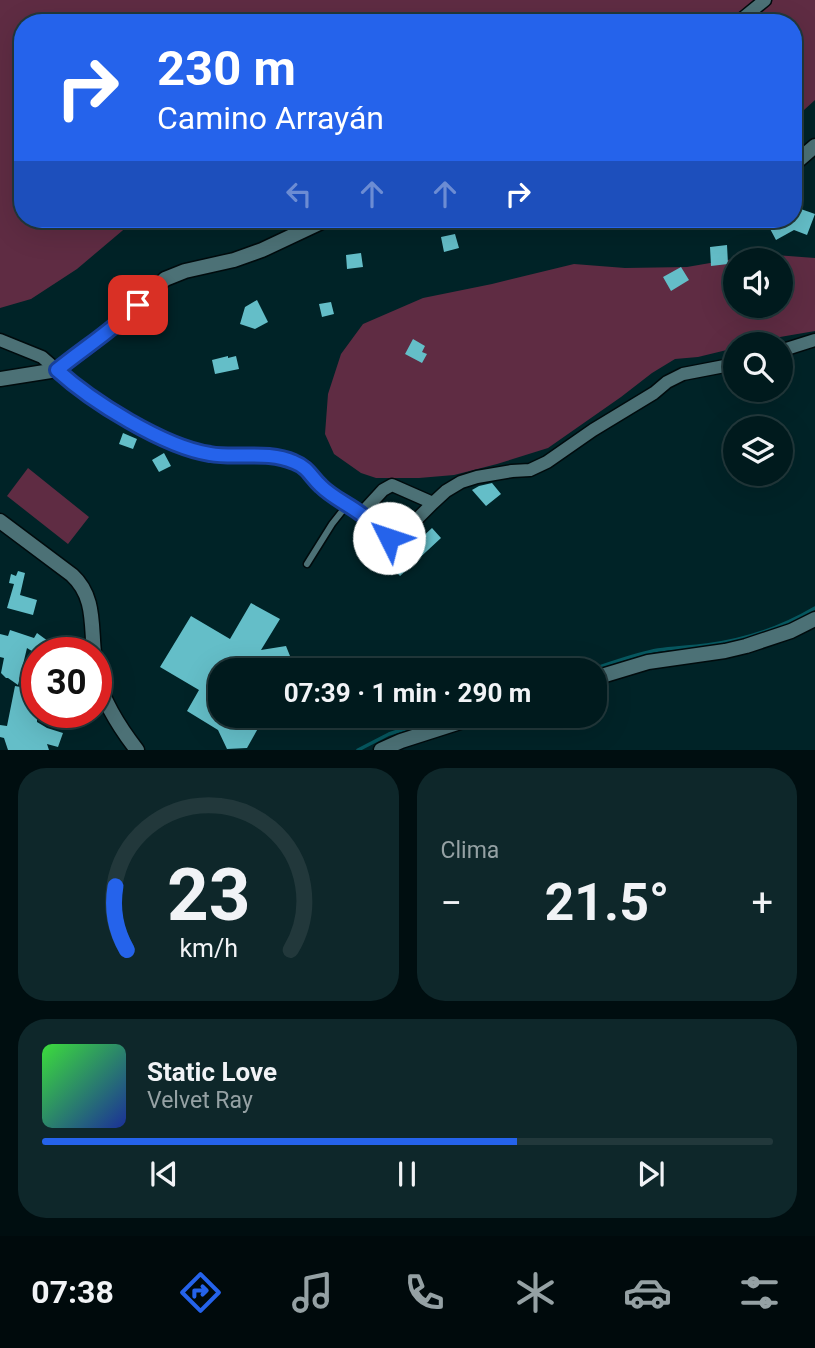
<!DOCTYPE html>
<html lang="es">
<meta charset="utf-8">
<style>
:root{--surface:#001a1d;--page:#0e272a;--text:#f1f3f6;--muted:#95a1a4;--line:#22383b;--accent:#2563eb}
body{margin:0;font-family:Roboto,sans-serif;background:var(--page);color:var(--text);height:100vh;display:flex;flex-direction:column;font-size:26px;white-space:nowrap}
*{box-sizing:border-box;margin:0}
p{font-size:23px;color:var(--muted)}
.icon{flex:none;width:38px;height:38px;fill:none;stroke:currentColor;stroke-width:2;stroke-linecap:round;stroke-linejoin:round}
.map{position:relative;height:750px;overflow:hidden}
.panel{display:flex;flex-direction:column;gap:18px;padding:18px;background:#000e10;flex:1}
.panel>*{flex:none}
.banner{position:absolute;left:14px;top:14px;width:788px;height:214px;border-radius:28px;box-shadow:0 7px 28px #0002,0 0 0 2px var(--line);background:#2563eb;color:#fff;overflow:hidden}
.tools{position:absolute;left:723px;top:248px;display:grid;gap:14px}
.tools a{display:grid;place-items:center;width:70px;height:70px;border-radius:50%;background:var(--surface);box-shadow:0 7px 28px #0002,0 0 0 2px var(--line);font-size:35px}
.speed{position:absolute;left:21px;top:637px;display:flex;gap:14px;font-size:35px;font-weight:700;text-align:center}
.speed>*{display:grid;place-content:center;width:91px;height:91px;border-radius:50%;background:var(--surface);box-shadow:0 7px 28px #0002,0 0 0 2px var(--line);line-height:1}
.speed .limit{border:10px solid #d22;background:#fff;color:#111}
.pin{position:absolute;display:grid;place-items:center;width:60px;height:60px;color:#fff;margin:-30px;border-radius:14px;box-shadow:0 4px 10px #0006}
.me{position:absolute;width:77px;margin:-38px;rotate:311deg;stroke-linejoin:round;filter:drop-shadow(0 0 5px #0008)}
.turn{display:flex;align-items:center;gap:24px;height:147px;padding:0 28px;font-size:32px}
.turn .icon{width:91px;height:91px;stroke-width:2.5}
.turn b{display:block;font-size:49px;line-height:60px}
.lanes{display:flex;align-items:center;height:66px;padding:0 28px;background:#0003;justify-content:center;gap:35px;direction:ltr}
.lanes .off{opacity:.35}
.big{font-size:52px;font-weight:700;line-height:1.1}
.panel .card{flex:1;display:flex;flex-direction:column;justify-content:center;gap:10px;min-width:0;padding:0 24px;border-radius:28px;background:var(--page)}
.panel .dial{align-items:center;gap:0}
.dial svg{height:182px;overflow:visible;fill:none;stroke:var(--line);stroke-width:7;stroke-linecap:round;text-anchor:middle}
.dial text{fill:var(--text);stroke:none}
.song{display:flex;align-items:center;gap:21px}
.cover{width:84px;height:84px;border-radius:10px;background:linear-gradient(135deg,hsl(120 70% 55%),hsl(230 70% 35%))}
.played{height:7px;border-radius:4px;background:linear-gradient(90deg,var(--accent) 65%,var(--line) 65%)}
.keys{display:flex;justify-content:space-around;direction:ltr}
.heat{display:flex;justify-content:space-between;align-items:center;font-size:38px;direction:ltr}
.panel .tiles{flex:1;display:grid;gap:18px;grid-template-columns:1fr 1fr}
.card:last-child{grid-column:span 2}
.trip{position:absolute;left:208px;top:658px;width:399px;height:70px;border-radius:28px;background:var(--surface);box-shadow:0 7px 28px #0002,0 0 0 2px var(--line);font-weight:700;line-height:70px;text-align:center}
.tabs{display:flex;height:112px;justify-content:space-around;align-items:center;background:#000a0c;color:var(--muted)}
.tabs .icon{width:49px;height:49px}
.tabs .selected{color:var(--accent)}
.tabs b{font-size:32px;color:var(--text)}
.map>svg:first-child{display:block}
.green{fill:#5f2c43;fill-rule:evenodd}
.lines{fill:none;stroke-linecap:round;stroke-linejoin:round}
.stream{stroke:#06575f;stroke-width:3.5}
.building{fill:#64bec8}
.service-casing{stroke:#000b0d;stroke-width:9}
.minor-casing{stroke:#000b0d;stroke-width:15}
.tertiary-casing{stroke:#000b0d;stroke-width:17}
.service{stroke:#4c7176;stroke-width:6}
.minor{stroke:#4c7176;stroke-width:12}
.tertiary{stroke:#4c7176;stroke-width:14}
.route-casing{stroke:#184099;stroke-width:18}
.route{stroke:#2563eb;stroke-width:12}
</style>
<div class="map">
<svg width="815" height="750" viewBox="0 0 815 750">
<rect width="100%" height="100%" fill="#002327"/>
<path class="green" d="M0,0h815v100l-22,20v-97h-770v196h120l-8,1 -58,49 -46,30 -31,9z
M762,254l53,4v73l-35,6 -32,8h-13v3l-37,9 -23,2 -23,14 -31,24 -73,51 -51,16 -43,11 -35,3h-43l-15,-5 -27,-19 -9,-20 3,-40 13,-40 22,-30 60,-26 69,-14 82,-20 51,4 62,-1zM735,261h45v45h-45z
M28,468l61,49 -21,27 -61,-48z"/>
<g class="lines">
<path class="stream" d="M590,670c23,-7 45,-16 68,-20 17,-2 33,-3 49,-5 39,-5 74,-17 108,-37
M358,750l31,-16 56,-18"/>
</g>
<path class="building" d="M798,208l17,6 -8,21 -13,-5 -18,10 -8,-15 11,-6h14v-8z
M455,234l4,14 -15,4 -3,-15z
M727,245l1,19 -17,2 -1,-19z
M361,253l2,14 -16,2 -1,-14z
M681,267l8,13 -18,11 -8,-14z
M257,300l11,22 -13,7 -15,-5 5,-17z
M331,302l3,12 -12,3 -3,-13z
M413,339l12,7 -3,6 5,2 -5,9 -17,-9z
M228,356v2l8,-2 3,13 -24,5 -3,-14z
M123,433l14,6 -4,10 -14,-5z
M164,453l7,13 -12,6 -7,-12z
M492,483l9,11 -15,12 -14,-16 7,-4z
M432,528l9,10 -41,38 -9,-10z
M18,571l7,2 -5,22 17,5 -4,15 -26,-7 7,-24 -5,-1 2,-9 5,2z
M251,603l29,16 -19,31 25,-4 8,20 -3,4h-71v46h45l-18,32 -20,1 -9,-19 -31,-19 12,-21 -39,-23 31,-51 39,23z
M10,630l24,8 3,-5 15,11 -7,9h-10l-8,-5 -9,37 -10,-7h-2l-5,-5 3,-15 -4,-1v-23l8,2z
M15,686l22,4v32l10,6 16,5 -5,14 -11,-3 2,6h-41l-4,-12 -4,-1v-12l7,1z"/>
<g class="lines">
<g class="service-casing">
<path id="service" d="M307,564l25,-40 15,-19"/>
</g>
<g class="minor-casing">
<path id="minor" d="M737,23l28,-23
M0,340l42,17 31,27 55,35 28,16 31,14 25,6h59l20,5 15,7 14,19 27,19 14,9 28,24 15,-6 29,-29 -41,-18 -9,5 -22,24
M780,351l35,-11
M433,503l13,-12 15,-9 16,-5 35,-6 18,-1 17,-8 46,-32 61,-37 13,-11 16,-8 52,-10"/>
</g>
<g class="tertiary-casing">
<path id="tertiary" d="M793,165l22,-19
M0,379l57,-9 31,-23 39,-31 38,-37 20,-8 49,-11 28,-10 66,-31
M0,521l72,54c23,21 19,49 22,78
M96,675c8,28 23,52 41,75
M595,678l53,-16 77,-11 21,-5 45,-15 24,-12
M381,750l20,-9 78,-25"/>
</g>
<use href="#service" class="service"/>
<use href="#minor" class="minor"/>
<use href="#tertiary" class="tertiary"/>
</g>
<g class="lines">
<g class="route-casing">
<path id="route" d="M138,305c-25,25 -54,43 -81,65 34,31 107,77 153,84 28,5 57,-4 84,8 15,6 16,14 27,24 12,12 27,18 40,28 10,7 18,16 28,24"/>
</g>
<use href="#route" class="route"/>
</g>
</svg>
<div class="tools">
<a><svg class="icon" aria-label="sound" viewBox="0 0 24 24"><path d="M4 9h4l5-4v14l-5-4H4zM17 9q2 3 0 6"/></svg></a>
<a><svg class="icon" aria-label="search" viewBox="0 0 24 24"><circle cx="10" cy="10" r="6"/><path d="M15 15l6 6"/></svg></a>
<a><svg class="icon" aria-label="layers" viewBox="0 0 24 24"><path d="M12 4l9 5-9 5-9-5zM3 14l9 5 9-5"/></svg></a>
</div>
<div class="speed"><div class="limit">30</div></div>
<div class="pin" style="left:138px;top:305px;background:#d93025"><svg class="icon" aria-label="arrive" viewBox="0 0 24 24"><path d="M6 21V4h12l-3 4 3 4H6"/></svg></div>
<svg class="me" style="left:389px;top:538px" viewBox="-20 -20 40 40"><circle r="19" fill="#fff"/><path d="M0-13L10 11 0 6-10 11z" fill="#2563eb"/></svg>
<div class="trip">07:39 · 1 min · 290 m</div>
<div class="banner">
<div class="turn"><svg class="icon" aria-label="right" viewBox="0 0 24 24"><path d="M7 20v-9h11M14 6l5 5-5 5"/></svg><div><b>230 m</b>Camino Arrayán</div></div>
<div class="lanes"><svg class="icon off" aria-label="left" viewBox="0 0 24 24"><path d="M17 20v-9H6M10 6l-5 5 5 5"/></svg><svg class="icon off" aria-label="ahead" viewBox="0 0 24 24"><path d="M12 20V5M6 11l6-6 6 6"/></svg><svg class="icon off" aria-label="ahead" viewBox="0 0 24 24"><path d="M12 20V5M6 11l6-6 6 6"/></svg><svg class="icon" aria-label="right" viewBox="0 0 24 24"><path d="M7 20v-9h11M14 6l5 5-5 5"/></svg></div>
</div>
</div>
<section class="panel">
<div class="tiles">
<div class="card dial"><svg viewBox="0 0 100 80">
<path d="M14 69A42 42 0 1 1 86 69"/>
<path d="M14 69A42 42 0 0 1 9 41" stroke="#2563eb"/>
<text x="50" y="56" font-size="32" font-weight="700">23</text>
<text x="50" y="72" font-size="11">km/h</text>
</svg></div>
<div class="card"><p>Clima</p>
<div class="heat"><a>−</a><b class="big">21.5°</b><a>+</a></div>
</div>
<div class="card">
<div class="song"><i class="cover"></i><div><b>Static Love</b><p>Velvet Ray</p></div></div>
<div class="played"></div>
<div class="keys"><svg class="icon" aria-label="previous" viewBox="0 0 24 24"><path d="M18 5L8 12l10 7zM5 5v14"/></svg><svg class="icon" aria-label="pause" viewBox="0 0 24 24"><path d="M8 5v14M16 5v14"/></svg><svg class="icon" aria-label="next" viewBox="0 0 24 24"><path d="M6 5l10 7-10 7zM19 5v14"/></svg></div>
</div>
</div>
</section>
<nav class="tabs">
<b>07:38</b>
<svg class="icon selected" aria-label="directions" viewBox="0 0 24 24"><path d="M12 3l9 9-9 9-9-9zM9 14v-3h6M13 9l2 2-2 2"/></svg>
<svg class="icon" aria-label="music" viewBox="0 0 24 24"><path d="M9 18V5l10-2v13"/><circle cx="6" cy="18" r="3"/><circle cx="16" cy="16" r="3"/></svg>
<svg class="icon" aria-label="phone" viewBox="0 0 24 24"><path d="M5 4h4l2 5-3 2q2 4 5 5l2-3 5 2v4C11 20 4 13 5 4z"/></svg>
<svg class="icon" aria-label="climate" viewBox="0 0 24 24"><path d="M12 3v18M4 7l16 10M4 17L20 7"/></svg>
<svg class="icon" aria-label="car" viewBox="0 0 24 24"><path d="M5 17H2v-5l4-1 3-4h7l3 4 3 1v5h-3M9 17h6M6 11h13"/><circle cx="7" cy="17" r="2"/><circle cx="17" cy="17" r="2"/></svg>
<svg class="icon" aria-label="filters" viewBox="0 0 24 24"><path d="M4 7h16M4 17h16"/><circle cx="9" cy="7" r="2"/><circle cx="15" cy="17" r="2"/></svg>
</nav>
